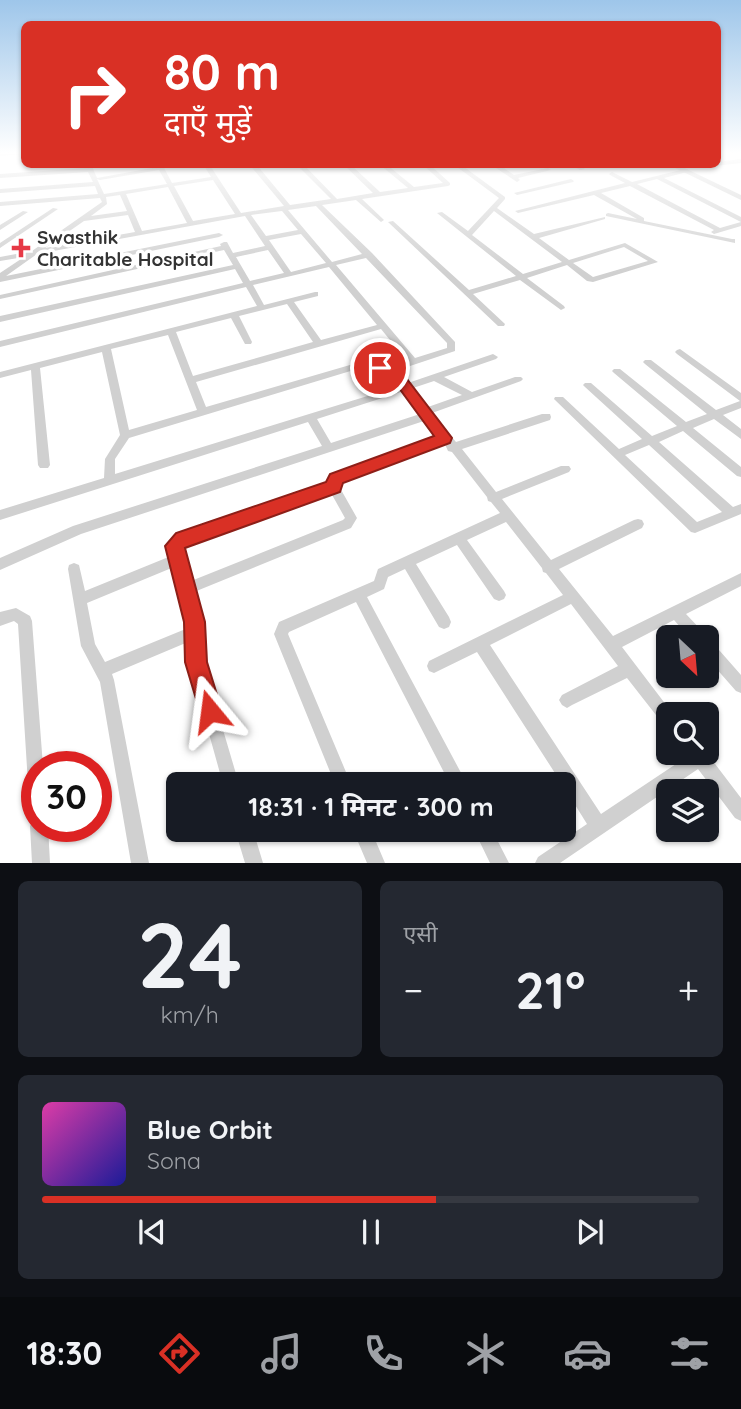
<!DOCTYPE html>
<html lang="hi">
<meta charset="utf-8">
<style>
:root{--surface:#171b24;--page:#242831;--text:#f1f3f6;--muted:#9ea1a6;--line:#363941;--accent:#d93025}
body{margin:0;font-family:Quicksand,"Noto Sans Devanagari",sans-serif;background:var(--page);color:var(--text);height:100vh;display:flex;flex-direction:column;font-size:26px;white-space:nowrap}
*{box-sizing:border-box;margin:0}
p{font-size:23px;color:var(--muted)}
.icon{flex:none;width:38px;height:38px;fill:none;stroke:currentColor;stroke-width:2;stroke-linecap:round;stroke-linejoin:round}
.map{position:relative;height:863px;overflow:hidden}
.side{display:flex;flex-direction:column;gap:18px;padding:18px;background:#0d0f14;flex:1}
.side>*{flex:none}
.hud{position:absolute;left:21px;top:21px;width:700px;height:147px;border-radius:10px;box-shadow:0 2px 5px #0004;background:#d93025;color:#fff;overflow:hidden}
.needle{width:46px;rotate:154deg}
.fabs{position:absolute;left:656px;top:625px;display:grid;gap:14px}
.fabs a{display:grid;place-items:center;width:63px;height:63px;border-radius:10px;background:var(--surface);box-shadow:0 2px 5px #0004;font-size:35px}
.speed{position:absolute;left:21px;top:751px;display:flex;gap:14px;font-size:35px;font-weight:700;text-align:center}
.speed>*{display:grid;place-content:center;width:91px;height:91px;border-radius:50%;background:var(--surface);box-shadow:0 2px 5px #0004;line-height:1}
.speed .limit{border:10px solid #d22;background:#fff;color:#111}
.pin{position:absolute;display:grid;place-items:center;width:60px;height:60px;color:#fff;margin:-30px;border:4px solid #fff;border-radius:50%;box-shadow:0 2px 7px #0007}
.me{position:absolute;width:77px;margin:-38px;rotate:344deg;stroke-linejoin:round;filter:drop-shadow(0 0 5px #0008)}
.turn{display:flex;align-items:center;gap:24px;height:147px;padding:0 28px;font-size:32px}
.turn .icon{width:91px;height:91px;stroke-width:2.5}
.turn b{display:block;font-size:49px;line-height:60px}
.big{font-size:52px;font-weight:700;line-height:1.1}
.side .card{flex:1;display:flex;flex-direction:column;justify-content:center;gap:10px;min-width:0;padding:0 24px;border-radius:10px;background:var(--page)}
.side .dial{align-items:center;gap:0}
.dial b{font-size:91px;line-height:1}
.song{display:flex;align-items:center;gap:21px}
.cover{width:84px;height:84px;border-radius:10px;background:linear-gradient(135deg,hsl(320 70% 55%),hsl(240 70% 35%))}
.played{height:7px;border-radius:4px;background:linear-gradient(90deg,var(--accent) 60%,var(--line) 60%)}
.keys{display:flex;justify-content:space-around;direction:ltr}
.heat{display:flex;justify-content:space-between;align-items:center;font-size:38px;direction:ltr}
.side .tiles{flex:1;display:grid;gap:18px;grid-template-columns:1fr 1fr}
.card:last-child{grid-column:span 2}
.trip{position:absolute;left:166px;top:772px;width:410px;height:70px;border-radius:10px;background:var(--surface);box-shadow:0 2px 5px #0004;font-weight:700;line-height:70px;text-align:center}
.dock{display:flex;height:112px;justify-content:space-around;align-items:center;background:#090b0e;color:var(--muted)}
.dock .icon{width:49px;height:49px}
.dock .current{color:var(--accent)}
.dock b{font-size:32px;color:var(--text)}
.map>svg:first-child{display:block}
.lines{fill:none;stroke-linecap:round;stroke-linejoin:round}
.minor{fill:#d0d0d0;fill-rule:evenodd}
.tertiary{fill:#d0d0d0;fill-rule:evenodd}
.route{fill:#d93025;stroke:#8d1f18;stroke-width:2}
.poi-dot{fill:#e63946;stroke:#fff;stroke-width:2.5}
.labels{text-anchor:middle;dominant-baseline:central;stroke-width:7;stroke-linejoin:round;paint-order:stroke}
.far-poi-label{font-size:19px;font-weight:bold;fill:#333;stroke:#fff;text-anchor:start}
</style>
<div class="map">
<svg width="741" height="863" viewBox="0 0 741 863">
<rect width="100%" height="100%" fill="#fff"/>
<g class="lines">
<path class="minor" d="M0,152h24v2l-24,2z
M741,159v4l-27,3 -3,-2h7v-2z
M85,164h6l6,14 61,-11 -2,-3h6l10,19 39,-6 -8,-13h6l32,49 43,-7 -35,-42h7l34,41 41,-6 -35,-35h7l34,35 36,-6 -30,-29h7l30,28 28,-4 -29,-24h7l28,23 29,-4 -21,-19h7l21,19v2l-2,1 -86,13 21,20 1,1 -3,2 -25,-22 -34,5 50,48 83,89v9l-57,19 10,13 85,-29 5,3 -2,2 -52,18 28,15 43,-15h6l2,2 -2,2 -89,32 24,29 86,-28h8l1,3 -1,3 -88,29 34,43 65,-26h8l2,3 -2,3 -67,27 49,61 83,-40 4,-1 4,1 2,4 -2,4 -83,41 54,67 128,-63v13l-55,28 17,18 2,5h-16l-15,-17 -52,27 51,67h-5v13l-5,-3 -36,-46 -55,27 -5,3 -5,-3 -3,-5 3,-5 56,-29 -47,-62 -81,41 111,169 87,-58 -1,-4h19l35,46v23l-6,-3 -37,-49 -138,94h-25l3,-6 49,-33 -23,-37v-3h-2l-85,-132 -43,21 -5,-2 -2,-5 2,-5 134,-66 -17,-22 -3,-1 -1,-4 -36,-46 -39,18 37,51 2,4 -2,4 -5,2 -5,-2 -37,-54 -41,19 33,53 2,5 -2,5 -5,2 -5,-2 -34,-58 -17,8 -4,12 -17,8 100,187h-17l-94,-182 -67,30 -1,2 63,150h-16l-61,-150 5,-12 95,-41 4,-12 122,-56 -9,-11 -3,-1 -1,-4 -35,-45 -4,-1 -4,-9 -103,40 -1,6 17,30 -6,10 -157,64 8,30 1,40 36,122h-16l-34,-122 -1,-20 -76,32 2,6 35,183h-18l-31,-181 -19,-36 -13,-77 1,-4 5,-2 5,2 6,26 86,-35 -2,-10 9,-11 151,-51 3,-8 107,-40 -12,-16 -346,114 -81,36v-12l73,-32 249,-80 -14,-24 -308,98v-10l104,-32 1,-19 15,-24 -18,-83 -62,16 10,97 -2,3h-8l-2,-3 -7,-95 -31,8v-6l257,-66 -11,-19 -246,60v-6l243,-58 -8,-14 -235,53v-6l233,-51 -9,-15 -224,49v-4l221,-49 -1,-2 4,-2h3l6,11 32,-7 -20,-30 -208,38 -31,22 213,-43 4,2 -4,2 -219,45v-9l24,-16 -24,4v-4l32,-6 70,-49 -2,-4 -100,8v-4l98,-8 -3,-8 -95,7v-4l93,-7 -5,-10 -88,6v-4l87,-6zM159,170l8,14 -63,10 -7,-15 3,1zM213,180l22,34 -42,7 -19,-35zM168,187l19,36 -45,8 -16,-37zM120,195l7,16 -36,5 16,-12 -1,-7zM316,206l46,48 -30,8 -44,-52zM282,211l16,19 -32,6 -15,-21zM128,215l7,17 -90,16 39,-27zM301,234l25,29 -35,9 -22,-32zM268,250l16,23 -34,8 -14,-24zM366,258l81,85v5l-32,10 -79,-93zM329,267l48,58 -56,15 -27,-38 24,-6v-4h-3l-51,13 -11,-20zM287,304l26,38 -120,34 -17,-44 55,-14 14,26h6l1,-2 -13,-26zM381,329l26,32 -19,6 -21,-7 -161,47 -10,-25zM168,335l29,75 -68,20 -18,-81zM367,366l23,7 10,13 -285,88v-15l14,-21zM434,381l28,14 -34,12 -15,-19zM404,391l16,20v3l-89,29 -14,-24zM331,493l14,25 -2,2 -152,61 -9,-33 4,-5zM174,567l14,55v6l-83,34 -10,-18 -8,-41z
M120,164h7v1l-3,2z
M453,164h7l45,33v2l-8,9 37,26 71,-17v2l-66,19 30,22 56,-17 33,19 -65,20 -6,-1 -20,-16 -40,13 37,28 1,2 -4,2 -41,-30 -47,14 32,30 -1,2h-6l-110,-104 5,-1 76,69 47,-14 -79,-63 5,-1 26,19 31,-33zM494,211l68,51 -39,12 -51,-39zM624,247l24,14 -55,16 -20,-14z
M490,164h8l16,11 34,-7 3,2 -33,8 2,2 -3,2z
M570,164h8l7,5 -5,1z
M685,169l2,1v2l-23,6 77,39v9l-27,8 -3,-2 3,-2 -84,-44 -29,7 43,25v3l88,18h3v4l-129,-27v-2l2,-1 29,6 -43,-24 -76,18 -3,-2 110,-28 -15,-8 -1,-1 3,-2 20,10zM657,179l82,42 2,1 -21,6 -83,-44z
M571,179l3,2 -1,1 -56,13 -3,-2z
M53,208l5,1 -58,39v-5z
M23,211l5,1 -28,18v-5z
M680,349l61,44v15l-18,7 18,14v10l-27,-20 -21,9 48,39v10l-4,-1 -54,-45 -24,11 74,65 8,-3v10l-46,19 -4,-1 -137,-133 1,-2h8l56,52 23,-10 -57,-52 -2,-2 2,-2h6l61,53 25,-10 -63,-53 -2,-2 2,-2h6l66,53 21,-8 -62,-50 -2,-2 2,-2h6l65,50 24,-9 -63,-47 -2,-2 2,-2zM649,445l73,67 -25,10 -72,-67z
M16,608l14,8 2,5 11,145h-6v42l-6,-2 -2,-6 -11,-176 -4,-3 -14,5v-14z
M707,640l5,2 29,33v18l-5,-2 -29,-33z
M37,818v8h11l2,37h-18l-2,-37 3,-6z
M235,830h18l10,33h-18z
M353,830h18l14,33h-18z
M474,830h18l17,33h-19z"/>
<path class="tertiary" d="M667,164h9l65,31v5z"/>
</g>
<linearGradient id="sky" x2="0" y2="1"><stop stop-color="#9ec6ea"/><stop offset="0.56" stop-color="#fff"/><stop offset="1" stop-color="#fff" stop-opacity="0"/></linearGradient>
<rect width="741" height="273" fill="url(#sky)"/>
<path class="route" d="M380,364l17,2 55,72 -2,5 -107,40 -3,9 -155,56 20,74 2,40 15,49 -3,8 -9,3 -8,-3 -17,-57 -1,-40 -19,-76 11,-13 150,-51 4,-8 104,-38 -46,-63 -13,-2 -2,-3z"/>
<path class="poi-dot" d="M17.5 237.5h7v7h7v7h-7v7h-7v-7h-7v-7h7z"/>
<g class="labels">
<g class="far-poi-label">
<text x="37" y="237">Swasthik<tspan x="37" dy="22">Charitable Hospital</tspan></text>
</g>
</g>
</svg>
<div class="fabs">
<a><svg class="needle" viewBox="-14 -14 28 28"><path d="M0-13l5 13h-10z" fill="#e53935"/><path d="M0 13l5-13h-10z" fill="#9ea1a6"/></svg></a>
<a><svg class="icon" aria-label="search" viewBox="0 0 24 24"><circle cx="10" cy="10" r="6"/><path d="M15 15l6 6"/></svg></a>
<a><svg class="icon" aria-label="layers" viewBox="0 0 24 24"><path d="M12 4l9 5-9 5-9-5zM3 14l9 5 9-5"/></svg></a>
</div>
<div class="speed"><div class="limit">30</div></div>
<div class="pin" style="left:380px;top:368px;background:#d93025"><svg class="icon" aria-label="arrive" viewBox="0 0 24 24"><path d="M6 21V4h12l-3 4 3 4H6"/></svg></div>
<svg class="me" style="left:210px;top:711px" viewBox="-20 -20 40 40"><path d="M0-17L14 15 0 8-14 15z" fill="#d93025" stroke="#fff" stroke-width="4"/></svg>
<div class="trip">18:31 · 1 मिनट · 300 m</div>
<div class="hud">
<div class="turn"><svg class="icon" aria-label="right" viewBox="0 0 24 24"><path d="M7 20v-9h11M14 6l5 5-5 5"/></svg><div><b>80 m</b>दाएँ मुड़ें</div></div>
</div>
</div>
<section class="side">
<div class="tiles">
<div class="card dial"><b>24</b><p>km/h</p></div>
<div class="card"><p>एसी</p>
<div class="heat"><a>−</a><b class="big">21°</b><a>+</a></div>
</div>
<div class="card">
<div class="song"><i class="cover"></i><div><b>Blue Orbit</b><p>Sona</p></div></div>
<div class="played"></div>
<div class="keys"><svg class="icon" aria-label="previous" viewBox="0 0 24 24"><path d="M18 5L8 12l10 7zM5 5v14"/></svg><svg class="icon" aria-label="pause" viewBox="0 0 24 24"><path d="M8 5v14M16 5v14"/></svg><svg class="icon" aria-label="next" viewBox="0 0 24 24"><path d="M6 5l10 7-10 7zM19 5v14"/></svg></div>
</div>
</div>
</section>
<nav class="dock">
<b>18:30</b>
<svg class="icon current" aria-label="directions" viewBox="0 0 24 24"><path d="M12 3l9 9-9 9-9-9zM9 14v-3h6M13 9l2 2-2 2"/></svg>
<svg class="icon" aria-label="music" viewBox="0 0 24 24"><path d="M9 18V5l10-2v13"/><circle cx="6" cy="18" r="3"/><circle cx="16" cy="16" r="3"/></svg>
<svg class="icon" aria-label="phone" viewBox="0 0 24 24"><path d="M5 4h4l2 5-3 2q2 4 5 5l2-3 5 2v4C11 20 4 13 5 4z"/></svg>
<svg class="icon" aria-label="climate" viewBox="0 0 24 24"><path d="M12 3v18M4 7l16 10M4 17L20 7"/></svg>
<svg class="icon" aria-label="car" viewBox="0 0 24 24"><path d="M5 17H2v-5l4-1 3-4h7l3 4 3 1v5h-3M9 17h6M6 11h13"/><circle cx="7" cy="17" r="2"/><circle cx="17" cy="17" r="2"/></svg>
<svg class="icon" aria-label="filters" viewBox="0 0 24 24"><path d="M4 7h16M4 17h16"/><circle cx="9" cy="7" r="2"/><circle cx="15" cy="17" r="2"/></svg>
</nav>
